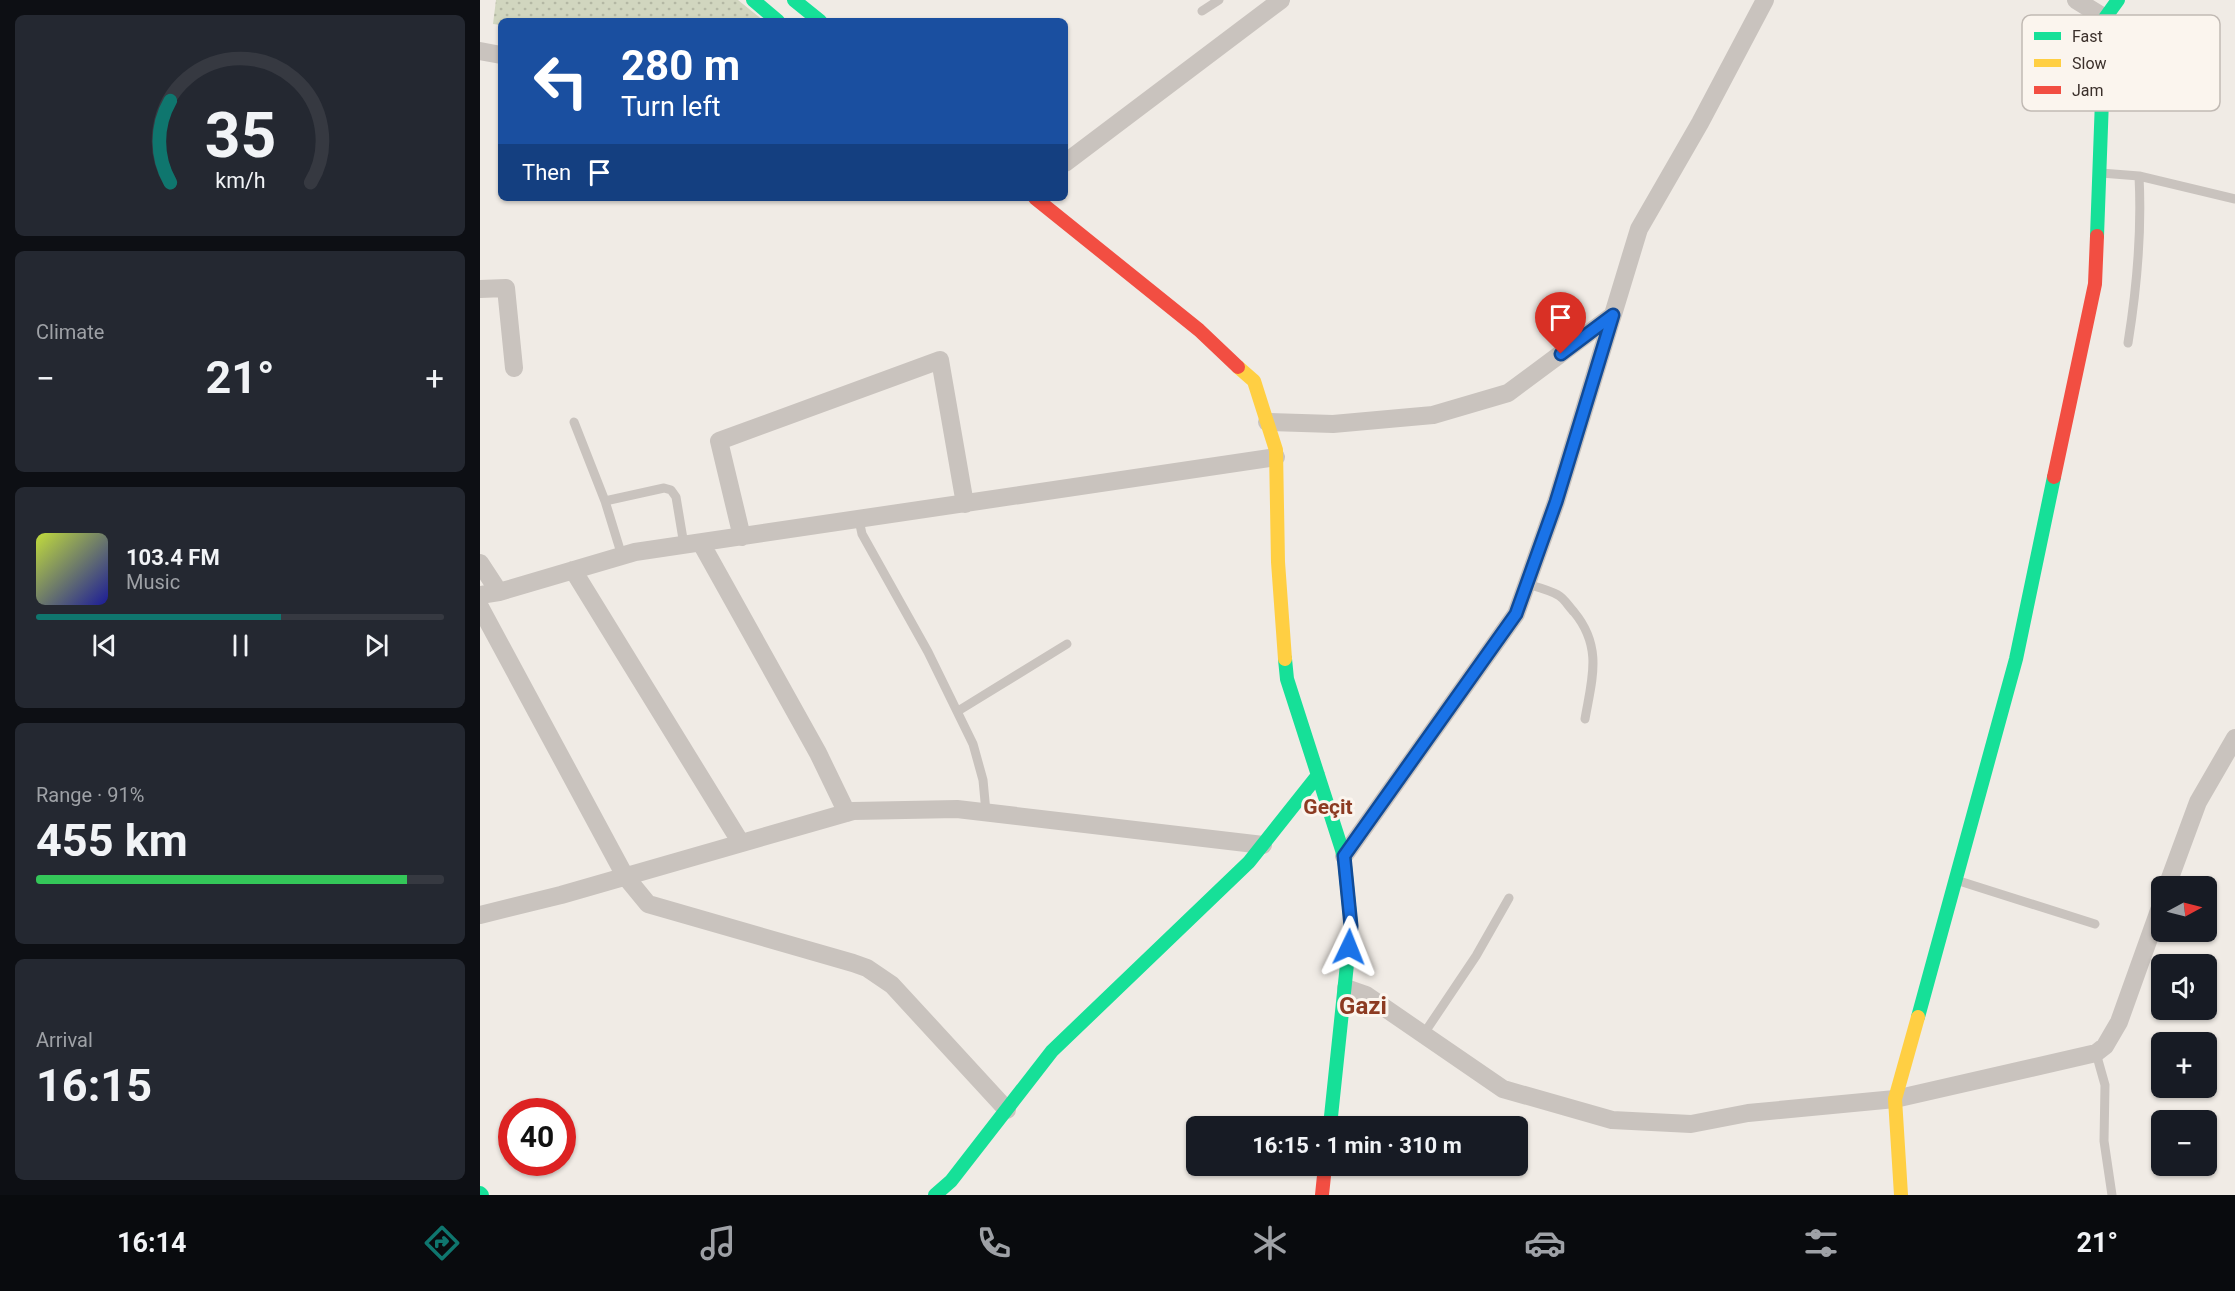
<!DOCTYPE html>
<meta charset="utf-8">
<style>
:root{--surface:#171b24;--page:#242831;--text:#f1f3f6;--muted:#9ea1a6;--line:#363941;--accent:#0f766e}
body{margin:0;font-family:Roboto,sans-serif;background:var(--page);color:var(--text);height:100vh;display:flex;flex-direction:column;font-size:22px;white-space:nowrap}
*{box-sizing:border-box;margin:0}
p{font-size:20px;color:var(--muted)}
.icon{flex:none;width:33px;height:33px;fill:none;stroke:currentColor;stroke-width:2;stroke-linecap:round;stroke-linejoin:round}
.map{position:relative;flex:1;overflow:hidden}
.details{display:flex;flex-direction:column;gap:15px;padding:15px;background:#0d0f14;width:480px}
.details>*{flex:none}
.hud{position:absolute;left:18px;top:18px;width:570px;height:183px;border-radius:9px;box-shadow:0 2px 4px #0004;background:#1a4fa0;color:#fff;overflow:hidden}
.needle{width:39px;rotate:83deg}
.buttons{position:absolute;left:1671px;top:876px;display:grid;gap:12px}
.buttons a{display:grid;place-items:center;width:66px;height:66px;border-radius:9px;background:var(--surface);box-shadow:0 2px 4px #0004;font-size:30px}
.speed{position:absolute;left:18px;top:1098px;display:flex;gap:12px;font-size:30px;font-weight:700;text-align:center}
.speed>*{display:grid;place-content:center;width:78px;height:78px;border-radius:50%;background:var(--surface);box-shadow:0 2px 4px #0004;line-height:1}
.speed .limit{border:9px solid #d22;background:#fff;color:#111}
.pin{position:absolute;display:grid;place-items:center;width:51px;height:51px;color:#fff;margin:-62px -26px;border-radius:50% 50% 50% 0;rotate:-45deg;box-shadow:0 0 6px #0007}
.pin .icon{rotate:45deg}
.me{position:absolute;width:66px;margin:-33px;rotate:2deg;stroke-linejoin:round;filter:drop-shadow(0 0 4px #0008)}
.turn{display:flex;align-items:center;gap:21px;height:126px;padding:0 24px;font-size:27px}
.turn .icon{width:78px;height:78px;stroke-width:2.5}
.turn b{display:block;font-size:42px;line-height:51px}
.then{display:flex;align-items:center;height:57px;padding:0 24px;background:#0003;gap:12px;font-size:22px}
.big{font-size:45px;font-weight:700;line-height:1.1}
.details .card{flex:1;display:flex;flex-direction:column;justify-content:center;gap:9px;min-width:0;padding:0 21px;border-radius:9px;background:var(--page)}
.details .dial{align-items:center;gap:0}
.dial svg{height:156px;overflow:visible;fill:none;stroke:var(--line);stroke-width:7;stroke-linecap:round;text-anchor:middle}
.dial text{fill:var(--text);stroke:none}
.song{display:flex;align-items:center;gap:18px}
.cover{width:72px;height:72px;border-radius:9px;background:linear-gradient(135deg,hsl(70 70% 55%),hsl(240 70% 35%))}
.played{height:6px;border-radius:3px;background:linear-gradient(90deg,var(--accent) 60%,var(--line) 60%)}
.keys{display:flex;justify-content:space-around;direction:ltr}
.heat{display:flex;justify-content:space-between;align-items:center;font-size:33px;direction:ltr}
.charge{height:9px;border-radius:4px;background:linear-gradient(90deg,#34c759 91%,var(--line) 0)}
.trip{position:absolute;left:706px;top:1116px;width:342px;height:60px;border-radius:9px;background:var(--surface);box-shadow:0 2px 4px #0004;font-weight:700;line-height:60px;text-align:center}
.dock{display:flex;height:96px;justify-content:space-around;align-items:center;background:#090b0e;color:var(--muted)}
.dock .icon{width:42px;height:42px}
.dock .on{color:var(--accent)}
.dock b{font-size:27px;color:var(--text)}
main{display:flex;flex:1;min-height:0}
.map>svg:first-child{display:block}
.park{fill:url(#park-dots)}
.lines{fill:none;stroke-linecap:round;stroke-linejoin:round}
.lane{stroke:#c9c3be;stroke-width:9}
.street{stroke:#c9c3be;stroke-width:18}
.fast{stroke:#16e098;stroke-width:14}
.slow{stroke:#ffcf43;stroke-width:14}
.jam{stroke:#f24e42;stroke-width:14}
.route-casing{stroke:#114b97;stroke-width:15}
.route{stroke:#1a73e8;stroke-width:10}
.labels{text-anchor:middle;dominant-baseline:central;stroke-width:6;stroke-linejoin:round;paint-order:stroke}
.quarter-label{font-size:21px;font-weight:bold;fill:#8c3b22;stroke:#fbf5ee}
.district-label{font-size:24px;font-weight:bold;fill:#8c3b22;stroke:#fbf5ee}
.key{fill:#fbf5ee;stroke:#c1bab4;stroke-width:1.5}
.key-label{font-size:16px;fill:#3b302b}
</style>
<main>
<section class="details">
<div class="card dial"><svg viewBox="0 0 100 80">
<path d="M14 69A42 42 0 1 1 86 69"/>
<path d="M14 69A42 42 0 0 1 14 27" stroke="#0f766e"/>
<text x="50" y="56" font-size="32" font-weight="700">35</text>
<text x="50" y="72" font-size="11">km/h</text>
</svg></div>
<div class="card"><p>Climate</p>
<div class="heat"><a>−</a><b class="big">21°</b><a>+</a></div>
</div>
<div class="card">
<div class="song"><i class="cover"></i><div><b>103.4 FM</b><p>Music</p></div></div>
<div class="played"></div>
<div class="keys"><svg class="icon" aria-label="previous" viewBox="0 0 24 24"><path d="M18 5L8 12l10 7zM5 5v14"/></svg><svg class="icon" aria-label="pause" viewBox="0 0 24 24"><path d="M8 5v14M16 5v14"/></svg><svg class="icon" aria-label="next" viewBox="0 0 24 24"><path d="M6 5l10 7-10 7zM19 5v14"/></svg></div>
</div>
<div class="card"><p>Range · 91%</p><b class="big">455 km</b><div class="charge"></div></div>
<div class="card"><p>Arrival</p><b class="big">16:15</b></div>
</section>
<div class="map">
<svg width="1755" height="1195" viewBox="0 0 1755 1195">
<defs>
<pattern id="park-dots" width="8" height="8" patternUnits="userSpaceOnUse" patternTransform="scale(1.5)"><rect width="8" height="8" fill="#d1d6bf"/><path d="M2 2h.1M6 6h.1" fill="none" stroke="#b4b8a4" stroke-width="1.8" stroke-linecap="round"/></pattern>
</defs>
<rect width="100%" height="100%" fill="#f0ebe5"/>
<path class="park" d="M16,0h242l26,21h-263v4l-8,-1z"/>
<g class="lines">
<path class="lane" d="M722,11l17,-11
M1621,173l38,3 96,23
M1648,343c9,-56 14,-110 11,-167
M94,422l31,79 17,55
M125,501l59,-13 7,2 5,7 8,48
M379,520l3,14 66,118 45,92 10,36 3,32
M1047,584c10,3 22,6 31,11 6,3 11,12 16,17 29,35 18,67 11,107
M478,711l109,-67
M1476,880l139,44
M943,1035l53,-79 33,-58
M1616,1053l9,32 -1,56 8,54"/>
<path class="street" d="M1596,0l29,18
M0,51l21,4
M585,163l216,-163
M0,289l26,-1 8,80
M787,422l66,2 100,-9 75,-22 105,-78
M262,537l-23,-96 221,-81 25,144
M221,543l117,210 29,60
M0,563l19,29
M93,570l168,273
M0,595l19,-3 136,-40 641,-95
M0,607l145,269 23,28 205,59 14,5 25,17 115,125
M864,856l172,-242 40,-112 83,-273 61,-106 65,-123
M1687,886l31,-84 37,-64
M0,915l81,-20 292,-84 104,-2 306,36
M866,988l20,7 137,94 109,31 79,4 57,-11 147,-14 201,-46 9,-7 14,-24 43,-120"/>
<path class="fast" d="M273,0l25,21
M314,0l26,21
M1617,236l8,-218 13,-18
M805,659l2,20 57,177 7,70 -21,200
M1438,1017l98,-358 38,-182
M0,1193l2,2
M455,1195l16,-14 101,-130 197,-189 69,-87"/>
<path class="slow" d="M758,367l16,14 22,69 2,112 7,97
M1421,1195l-6,-96 23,-82"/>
<path class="jam" d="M555,198l164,132 39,37
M1574,477l41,-193 2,-48
M842,1195l3,-29"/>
</g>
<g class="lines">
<g class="route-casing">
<path id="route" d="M869,947l2,-21 -7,-70 172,-242 40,-112 57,-187 -52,39"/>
</g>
<use href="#route" class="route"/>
</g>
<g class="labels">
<g class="quarter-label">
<text x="848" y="807">Geçit</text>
</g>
<g class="district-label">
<text x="883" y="1006">Gazi</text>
</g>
</g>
<rect x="1542" y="15" width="198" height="96" rx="9" class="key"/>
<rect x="1554" y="32" width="27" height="8" fill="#16e098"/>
<rect x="1554" y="59" width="27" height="8" fill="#ffcf43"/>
<rect x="1554" y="86" width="27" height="8" fill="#f24e42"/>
<g class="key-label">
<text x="1592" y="42">Fast</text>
<text x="1592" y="69">Slow</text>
<text x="1592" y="96">Jam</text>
</g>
</svg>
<div class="buttons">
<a><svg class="needle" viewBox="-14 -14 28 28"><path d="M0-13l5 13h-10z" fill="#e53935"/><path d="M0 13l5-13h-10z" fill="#9ea1a6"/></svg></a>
<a><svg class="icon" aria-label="sound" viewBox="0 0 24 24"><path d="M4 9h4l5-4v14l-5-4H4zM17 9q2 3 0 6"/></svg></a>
<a>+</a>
<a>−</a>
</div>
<div class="speed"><div class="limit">40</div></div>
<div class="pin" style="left:1081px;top:354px;background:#d93025"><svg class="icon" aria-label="arrive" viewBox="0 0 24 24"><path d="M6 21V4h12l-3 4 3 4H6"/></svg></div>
<svg class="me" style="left:869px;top:947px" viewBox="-20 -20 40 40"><path d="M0-17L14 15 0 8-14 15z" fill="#1a73e8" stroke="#fff" stroke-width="4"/></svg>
<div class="trip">16:15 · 1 min · 310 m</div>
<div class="hud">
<div class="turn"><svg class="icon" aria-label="left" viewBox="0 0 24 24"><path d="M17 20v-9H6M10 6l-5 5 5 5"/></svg><div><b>280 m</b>Turn left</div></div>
<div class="then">Then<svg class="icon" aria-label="arrive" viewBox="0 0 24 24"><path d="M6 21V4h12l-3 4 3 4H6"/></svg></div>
</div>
</div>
</main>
<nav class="dock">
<b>16:14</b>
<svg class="icon on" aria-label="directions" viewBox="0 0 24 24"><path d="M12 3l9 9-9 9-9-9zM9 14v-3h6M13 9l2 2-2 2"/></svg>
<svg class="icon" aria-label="music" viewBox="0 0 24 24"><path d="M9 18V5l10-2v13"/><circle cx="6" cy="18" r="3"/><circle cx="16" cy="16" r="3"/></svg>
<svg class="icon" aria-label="phone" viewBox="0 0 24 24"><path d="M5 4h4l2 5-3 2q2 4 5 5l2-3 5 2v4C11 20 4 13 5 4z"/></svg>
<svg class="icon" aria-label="climate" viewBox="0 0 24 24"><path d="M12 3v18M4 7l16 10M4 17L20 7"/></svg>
<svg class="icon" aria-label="car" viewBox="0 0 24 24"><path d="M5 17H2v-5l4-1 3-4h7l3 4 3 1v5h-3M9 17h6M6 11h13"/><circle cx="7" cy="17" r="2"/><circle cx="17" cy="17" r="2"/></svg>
<svg class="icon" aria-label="filters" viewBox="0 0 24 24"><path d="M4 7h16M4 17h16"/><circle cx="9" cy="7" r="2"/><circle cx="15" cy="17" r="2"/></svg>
<b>21°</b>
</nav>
